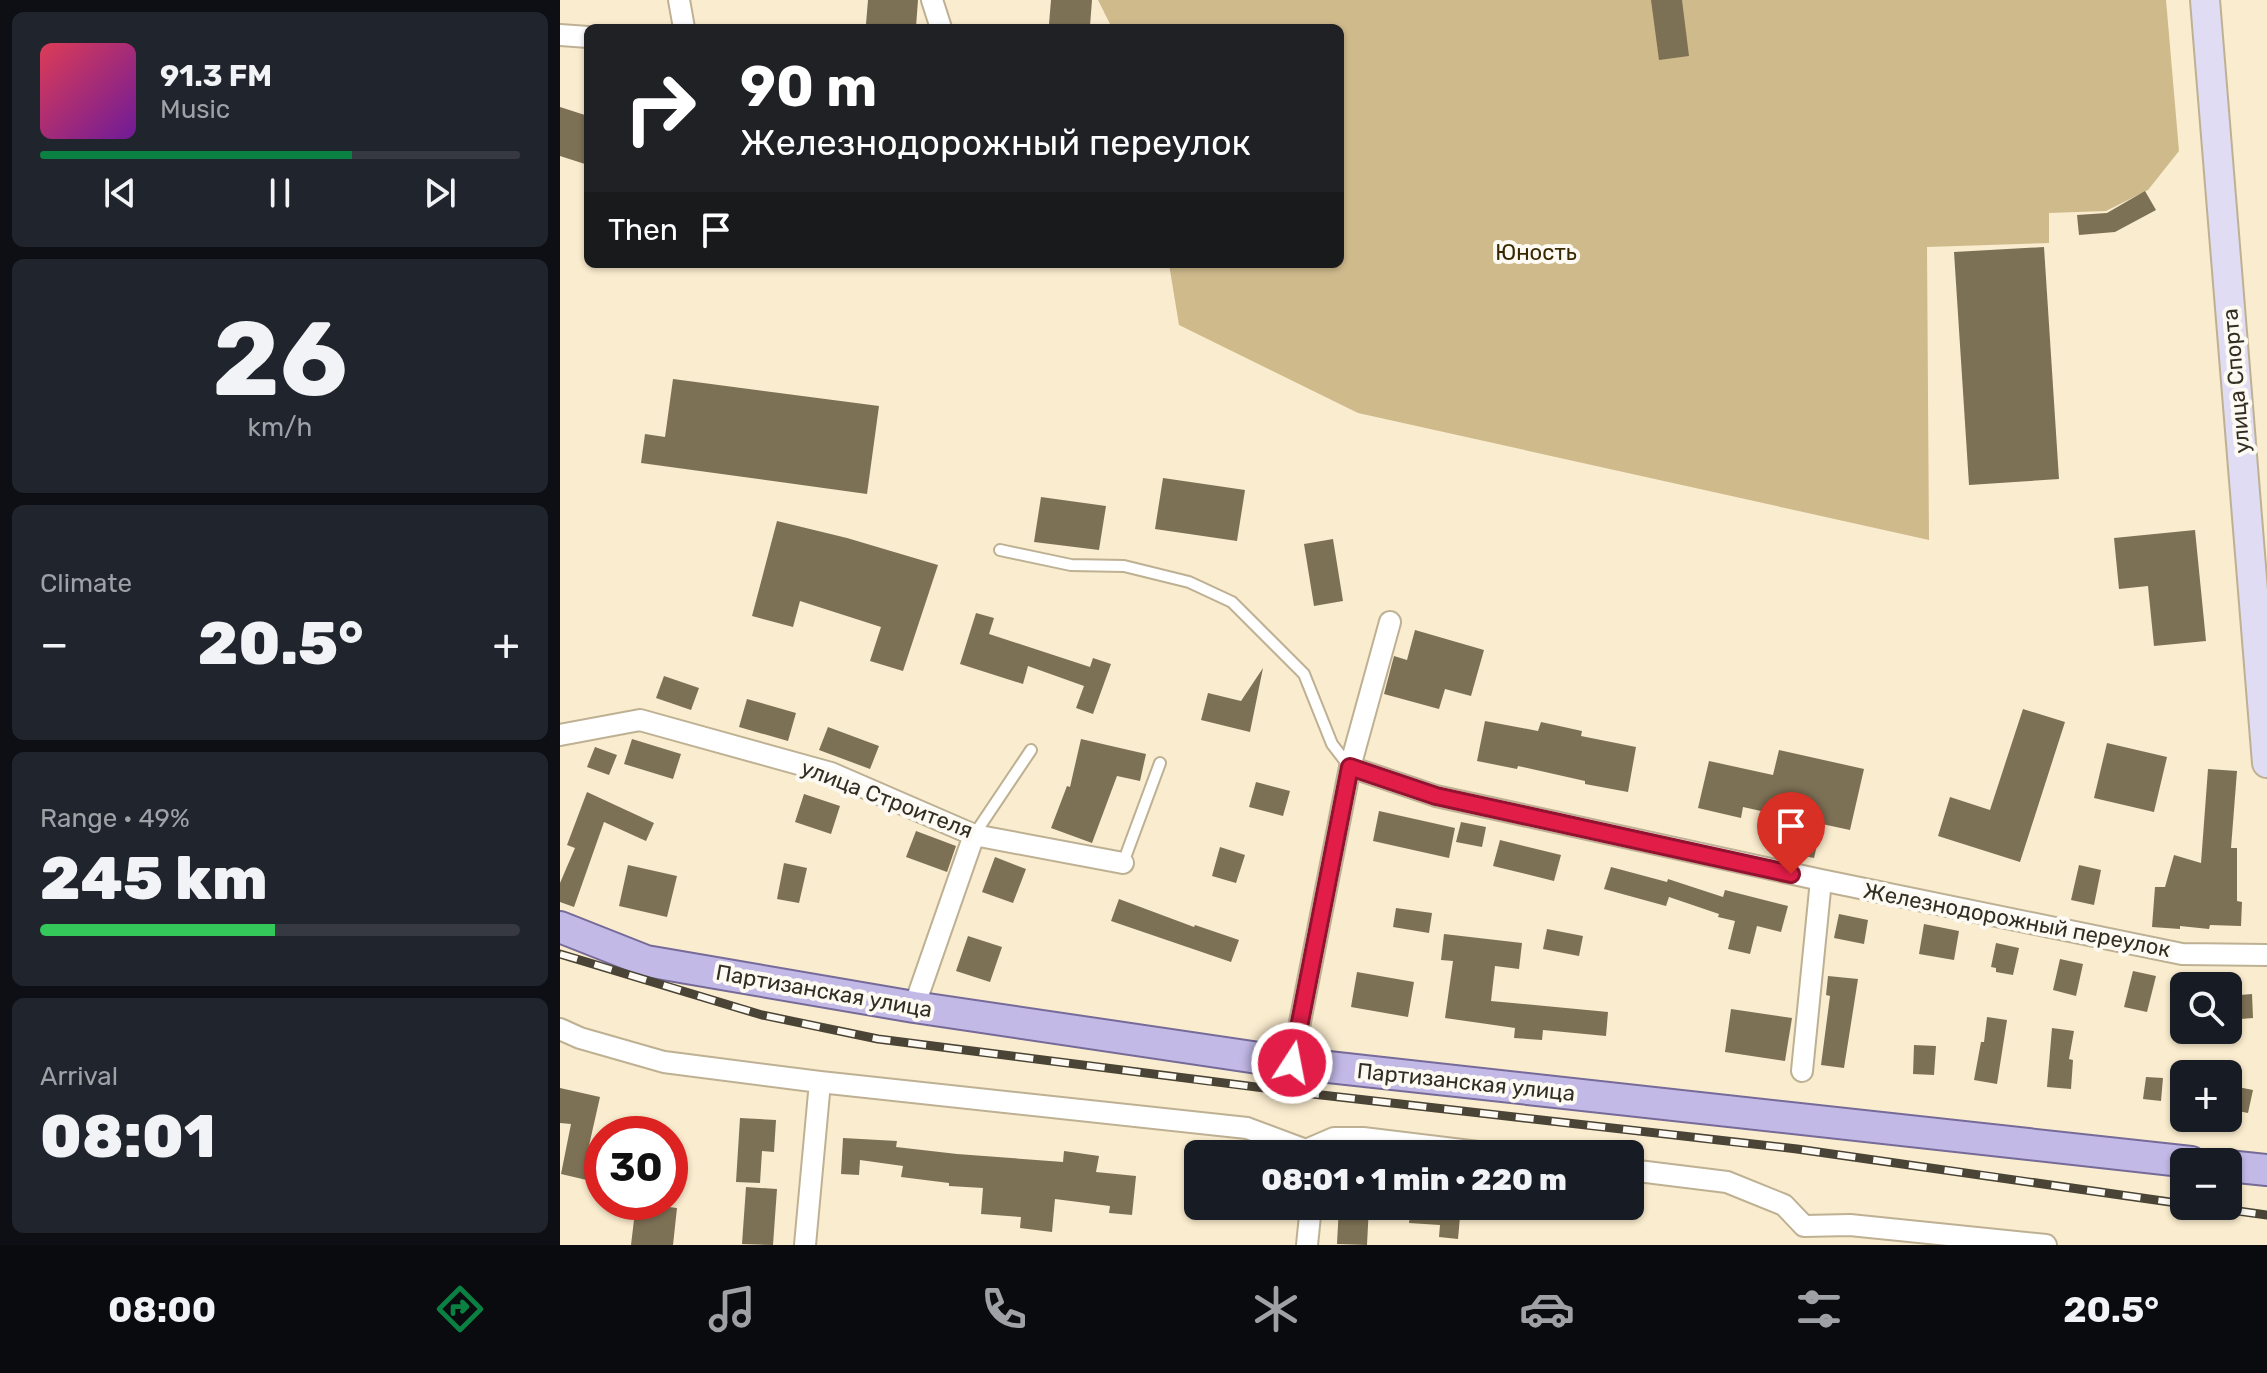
<!DOCTYPE html>
<meta charset="utf-8">
<style>
:root{--surface:#171b24;--page:#20242c;--text:#f1f3f6;--muted:#9ea1a6;--line:#363941;--accent:#0b8043}
body{margin:0;font-family:Rubik,sans-serif;background:var(--page);color:var(--text);height:100vh;display:flex;flex-direction:column;font-size:30px;white-space:nowrap}
*{box-sizing:border-box;margin:0}
p{font-size:26px;color:var(--muted)}
.icon{flex:none;width:44px;height:44px;fill:none;stroke:currentColor;stroke-width:2;stroke-linecap:round;stroke-linejoin:round}
.map{position:relative;flex:1;overflow:hidden}
.panel{display:flex;flex-direction:column;gap:12px;padding:12px;background:#0d0f14;width:560px}
.panel>*{flex:none}
.hud{position:absolute;left:24px;top:24px;width:760px;height:244px;border-radius:12px;box-shadow:0 2px 6px #0004;background:#202124;color:#fff;overflow:hidden}
.controls{position:absolute;left:1610px;top:972px;display:grid;gap:16px}
.controls a{display:grid;place-items:center;width:72px;height:72px;border-radius:12px;background:var(--surface);box-shadow:0 2px 6px #0004;font-size:40px}
.speed{position:absolute;left:24px;top:1116px;display:flex;gap:16px;font-size:40px;font-weight:700;text-align:center}
.speed>*{display:grid;place-content:center;width:104px;height:104px;border-radius:50%;background:var(--surface);box-shadow:0 2px 6px #0004;line-height:1}
.speed .limit{border:12px solid #d22;background:#fff;color:#111}
.pin{position:absolute;display:grid;place-items:center;width:68px;height:68px;color:#fff;margin:-82px -34px;border-radius:50% 50% 50% 0;rotate:-45deg;box-shadow:0 0 8px #0007}
.pin .icon{rotate:45deg}
.me{position:absolute;width:88px;margin:-44px;rotate:11deg;stroke-linejoin:round;filter:drop-shadow(0 0 6px #0008)}
.turn{display:flex;align-items:center;gap:28px;height:168px;padding:0 24px;font-size:36px}
.turn .icon{width:104px;height:104px;stroke-width:2.5}
.turn b{display:block;font-size:56px;line-height:68px}
.then{display:flex;align-items:center;height:76px;padding:0 24px;background:#0003;gap:16px;font-size:30px}
.big{font-size:60px;font-weight:800;line-height:1.1}
.panel .card{flex:1;display:flex;flex-direction:column;justify-content:center;gap:12px;min-width:0;padding:0 28px;border-radius:12px;background:var(--page)}
.panel .dial{align-items:center;gap:0}
.dial b{font-size:104px;line-height:1}
.song{display:flex;align-items:center;gap:24px}
.cover{width:96px;height:96px;border-radius:12px;background:linear-gradient(135deg,hsl(350 70% 55%),hsl(280 70% 35%))}
.played{height:8px;border-radius:4px;background:linear-gradient(90deg,var(--accent) 65%,var(--line) 65%)}
.keys{display:flex;justify-content:space-around;direction:ltr}
.heat{display:flex;justify-content:space-between;align-items:center;font-size:44px;direction:ltr}
.charge{height:12px;border-radius:6px;background:linear-gradient(90deg,#34c759 49%,var(--line) 0)}
.trip{position:absolute;left:624px;top:1140px;width:460px;height:80px;border-radius:12px;background:var(--surface);box-shadow:0 2px 6px #0004;font-weight:800;line-height:80px;text-align:center}
.tab-bar{display:flex;height:128px;justify-content:space-around;align-items:center;background:#090b0e;color:var(--muted)}
.tab-bar .icon{width:56px;height:56px}
.tab-bar .selected{color:var(--accent)}
.tab-bar b{font-size:36px;color:var(--text)}
main{display:flex;flex:1;min-height:0}
.map>svg:first-child{display:block}
.green{fill:#cfba8c}
.building{fill:#7d7155}
.lines{fill:none;stroke-linecap:round;stroke-linejoin:round}
.lane-casing{stroke:#beb193;stroke-width:14}
.street-casing{stroke:#beb193;stroke-width:24}
.secondary-casing{stroke:#beb193;stroke-width:32}
.primary-casing{stroke:#756a98;stroke-width:34}
.lane{stroke:#fff;stroke-width:10}
.street{stroke:#fff;stroke-width:20}
.secondary{stroke:#e0dcf3;stroke-width:28}
.primary{stroke:#c2b9e7;stroke-width:30}
.rail-casing{stroke:#4a4436;stroke-width:9}
.rail{stroke:#fdfaf4;stroke-width:6;stroke-dasharray:18;stroke-linecap:butt}
.route-casing{stroke:#92132f;stroke-width:20}
.route{stroke:#e11d48;stroke-width:14}
.labels{text-anchor:middle;dominant-baseline:central;stroke-width:8;stroke-linejoin:round;paint-order:stroke}
.park-label{font-size:22px;fill:#382800;stroke:#fdfaf4}
.street-label{font-size:22px;fill:#332e22;stroke:#fdfaf4}
</style>
<main>
<section class="panel">
<div class="card">
<div class="song"><i class="cover"></i><div><b>91.3 FM</b><p>Music</p></div></div>
<div class="played"></div>
<div class="keys"><svg class="icon" aria-label="previous" viewBox="0 0 24 24"><path d="M18 5L8 12l10 7zM5 5v14"/></svg><svg class="icon" aria-label="pause" viewBox="0 0 24 24"><path d="M8 5v14M16 5v14"/></svg><svg class="icon" aria-label="next" viewBox="0 0 24 24"><path d="M6 5l10 7-10 7zM19 5v14"/></svg></div>
</div>
<div class="card dial"><b>26</b><p>km/h</p></div>
<div class="card"><p>Climate</p>
<div class="heat"><a>−</a><b class="big">20.5°</b><a>+</a></div>
</div>
<div class="card"><p>Range · 49%</p><b class="big">245 km</b><div class="charge"></div></div>
<div class="card"><p>Arrival</p><b class="big">08:01</b></div>
</section>
<div class="map">
<svg width="1707" height="1245" viewBox="0 0 1707 1245">
<rect width="100%" height="100%" fill="#faecce"/>
<path class="green" d="M538,0h1068l13,151 -31,39 -42,21 -57,2v30l-122,4 2,293 -571,-127 -179,-88 -10,-61h171v-236h-228z"/>
<path class="building" d="M308,0h50l-2,27 -50,-3z
M491,0h41l-2,26 -41,-2z
M1091,0h31l7,56 -30,4z
M0,107l28,9v49l-28,-9z
M1585,191l11,19 -41,22 -36,3 -2,-20 30,-2z
M1484,247l15,232 -90,6 -15,-233z
M113,379l206,27 -12,88 -226,-31 4,-29 20,3z
M603,478l82,12 -8,51 -82,-12z
M481,497l65,9 -7,44 -65,-8z
M217,521l70,17 91,27 -35,106 -33,-10 11,-34 -81,-26 -7,26 -41,-11z
M1635,530l11,111 -52,5 -6,-60 -29,3 -5,-51z
M773,539l10,62 -29,5 -10,-62z
M416,613l18,5 -5,16 101,33 3,-9 18,6 -18,50 -17,-6 8,-22 -56,-20 -5,18 -63,-20z
M855,630l69,20 -13,46 -26,-7 -6,20 -55,-15 10,-38 13,4z
M703,668l-13,64 -49,-12 7,-27 33,8z
M104,676l35,12 -8,22 -35,-12z
M187,699l49,14 -8,28 -49,-14z
M1463,709l42,13 -45,140 -82,-26 12,-39 40,13z
M925,721l53,10 3,-9 41,9 -1,5 55,11 -8,45 -43,-8v-3l-67,-15 -1,3 -40,-8z
M268,727l51,19 -9,23 -51,-19z
M72,739l49,15 -8,25 -49,-15z
M521,739l65,15 -6,27 -23,-5 -25,67 -41,-15 16,-42 3,1z
M1547,743l60,14 -13,55 -60,-14z
M35,747l22,8 -8,20 -22,-8z
M1219,750l85,19 -14,61 -28,-6 -8,34 -30,-6 8,-34 -49,-11 -2,11 -43,-10 11,-47 64,14z
M1648,769l29,2 -6,77h6v53l5,1 -1,24 -31,-1 -1,4 -29,-3v3l-28,-2 3,-40h10l9,-32 27,8z
M696,782l34,9 -7,25 -34,-9z
M27,792l67,31 -8,18 -42,-19 -30,85 -14,-5v-19l15,-35 -8,-3z
M244,794l36,12 -9,28 -36,-12z
M819,811l76,17 -6,30 -76,-17z
M901,822l25,5 -4,20 -26,-5z
M356,831l40,15 -9,26 -41,-15z
M940,840l61,15 -7,26 -61,-15z
M660,847l25,8 -9,28 -24,-7z
M435,857l31,12 -13,34 -31,-11z
M224,863l23,5 -8,35 -22,-4z
M68,865l49,11 -10,41 -48,-11z
M1519,865l22,5 -7,35 -23,-5z
M1051,867l56,15 1,-3 55,18 2,-7 63,16 -7,26 -24,-6 -7,28 -22,-5 7,-28 -17,-4 1,-3 -50,-17 -3,9 -62,-17z
M559,899l75,28 1,-2 44,15 -8,22 -120,-41z
M836,908l36,5 -3,20 -36,-6z
M1279,914l29,6 -4,24 -30,-6z
M1364,924l35,7 -5,29 -35,-6z
M987,929l36,7 -4,20 -36,-7z
M884,934l78,9 -3,26 -24,-3 -4,35 117,11 -2,24 -63,-6 -1,10 -28,-2 1,-10 -70,-10 8,-57 -12,-1z
M408,936l34,11 -12,35 -34,-11z
M1436,943l23,5 -6,27 -17,-3v-4l-5,-1z
M1500,959l23,5 -7,32 -23,-6z
M1573,971l23,5 -9,36 -23,-5z
M797,972l57,10 -6,35 -57,-10z
M1268,976l30,3 -14,89 -23,-3 9,-69 -4,-1z
M1692,994l1,24 -25,2v-24z
M1171,1009l61,9 -7,43 -60,-9z
M1427,1017l20,3 -10,64 -23,-4 7,-38h3z
M1492,1028l22,3 -5,28 4,1 -2,29 -24,-2z
M1354,1045l22,1 -2,29 -21,-1z
M1586,1077l17,1 -2,23 -18,-2z
M1668,1085l25,5 -5,23 -20,-4z
M0,1088l40,9 -12,53 8,2 -5,29 -30,-7 10,-50 -11,-1z
M180,1118l36,2 -2,32 -12,-1 -2,32 -24,-1z
M283,1138l54,3 -1,6 61,7 106,8 1,-11 35,5 -3,16 40,4 -4,39 -23,-2 1,-7 -55,-7 -3,33 -32,-4 1,-11 -40,-3 2,-26 -34,-2v-3l-48,-6 2,-11 -43,-6 -1,15 -18,-1z
M186,1187l31,2 -4,56 -31,-1z
M76,1203l41,5 -4,37h-42z
M779,1206h30l-2,39 -30,-1z
M851,1206h50l-3,33 -19,-2 1,-12 -31,-2z"/>
<g class="lines">
<g class="lane-casing">
<path id="lane" d="M440,550l71,15 53,1 65,16 43,20 72,72 28,70 17,22
M414,835l57,-85
M563,863l37,-100"/>
</g>
<g class="street-casing">
<path id="street" d="M119,0l5,28
M372,0l9,28
M0,35l28,2
M0,735l80,-15 191,53 143,62 149,28
M790,767l86,29 385,84 361,74 85,1
M354,1007l60,-172
M0,1029l20,9 84,24 156,20 427,46 59,22 28,-12h29l132,16
M732,1063l58,-296 40,-145
M1242,1071l19,-191
M1070,1170l97,12 57,23 20,21 46,-1 196,20
M245,1245l15,-163
M747,1245l4,-39"/>
</g>
<g class="secondary-casing">
<path id="secondary" d="M1645,0l62,763"/>
</g>
<g class="primary-casing">
<path id="primary" d="M0,927l86,34 268,46 378,56 899,99
M1668,1166l39,4"/>
</g>
<use href="#lane" class="lane"/>
<use href="#street" class="street"/>
<use href="#secondary" class="secondary"/>
<use href="#primary" class="primary"/>
<g class="rail-casing">
<path id="rail" d="M0,954l202,61 116,24 417,53 502,57 387,55
M1642,1206l65,9"/>
</g>
<use href="#rail" class="rail"/>
</g>
<g class="lines">
<g class="route-casing">
<path id="route" d="M732,1063l58,-296 86,29 355,78"/>
</g>
<use href="#route" class="route"/>
</g>
<g class="labels">
<g class="park-label">
<text x="976" y="252">Юность</text>
</g>
<g class="street-label">
<text transform="translate(1676 381) rotate(-95)">улица Спорта</text>
<text transform="translate(327 799) rotate(21)">улица Строителя</text>
<text transform="translate(1457 920) rotate(11)">Железнодорожный переулок</text>
<text transform="translate(264 991) rotate(10)">Партизанская улица</text>
<text transform="translate(906 1082) rotate(6)">Партизанская улица</text>
</g>
</g>
</svg>
<div class="controls">
<a><svg class="icon" aria-label="search" viewBox="0 0 24 24"><circle cx="10" cy="10" r="6"/><path d="M15 15l6 6"/></svg></a>
<a>+</a>
<a>−</a>
</div>
<div class="speed"><div class="limit">30</div></div>
<div class="pin" style="left:1231px;top:874px;background:#d93025"><svg class="icon" aria-label="arrive" viewBox="0 0 24 24"><path d="M6 21V4h12l-3 4 3 4H6"/></svg></div>
<svg class="me" style="left:732px;top:1063px" viewBox="-20 -20 40 40"><circle r="17" fill="#e11d48" stroke="#fff" stroke-width="3"/><path d="M0-11L8 9 0 5-8 9z" fill="#fff"/></svg>
<div class="trip">08:01 · 1 min · 220 m</div>
<div class="hud">
<div class="turn"><svg class="icon" aria-label="right" viewBox="0 0 24 24"><path d="M7 20v-9h11M14 6l5 5-5 5"/></svg><div><b>90 m</b>Железнодорожный переулок</div></div>
<div class="then">Then<svg class="icon" aria-label="arrive" viewBox="0 0 24 24"><path d="M6 21V4h12l-3 4 3 4H6"/></svg></div>
</div>
</div>
</main>
<nav class="tab-bar">
<b>08:00</b>
<svg class="icon selected" aria-label="directions" viewBox="0 0 24 24"><path d="M12 3l9 9-9 9-9-9zM9 14v-3h6M13 9l2 2-2 2"/></svg>
<svg class="icon" aria-label="music" viewBox="0 0 24 24"><path d="M9 18V5l10-2v13"/><circle cx="6" cy="18" r="3"/><circle cx="16" cy="16" r="3"/></svg>
<svg class="icon" aria-label="phone" viewBox="0 0 24 24"><path d="M5 4h4l2 5-3 2q2 4 5 5l2-3 5 2v4C11 20 4 13 5 4z"/></svg>
<svg class="icon" aria-label="climate" viewBox="0 0 24 24"><path d="M12 3v18M4 7l16 10M4 17L20 7"/></svg>
<svg class="icon" aria-label="car" viewBox="0 0 24 24"><path d="M5 17H2v-5l4-1 3-4h7l3 4 3 1v5h-3M9 17h6M6 11h13"/><circle cx="7" cy="17" r="2"/><circle cx="17" cy="17" r="2"/></svg>
<svg class="icon" aria-label="filters" viewBox="0 0 24 24"><path d="M4 7h16M4 17h16"/><circle cx="9" cy="7" r="2"/><circle cx="15" cy="17" r="2"/></svg>
<b>20.5°</b>
</nav>
